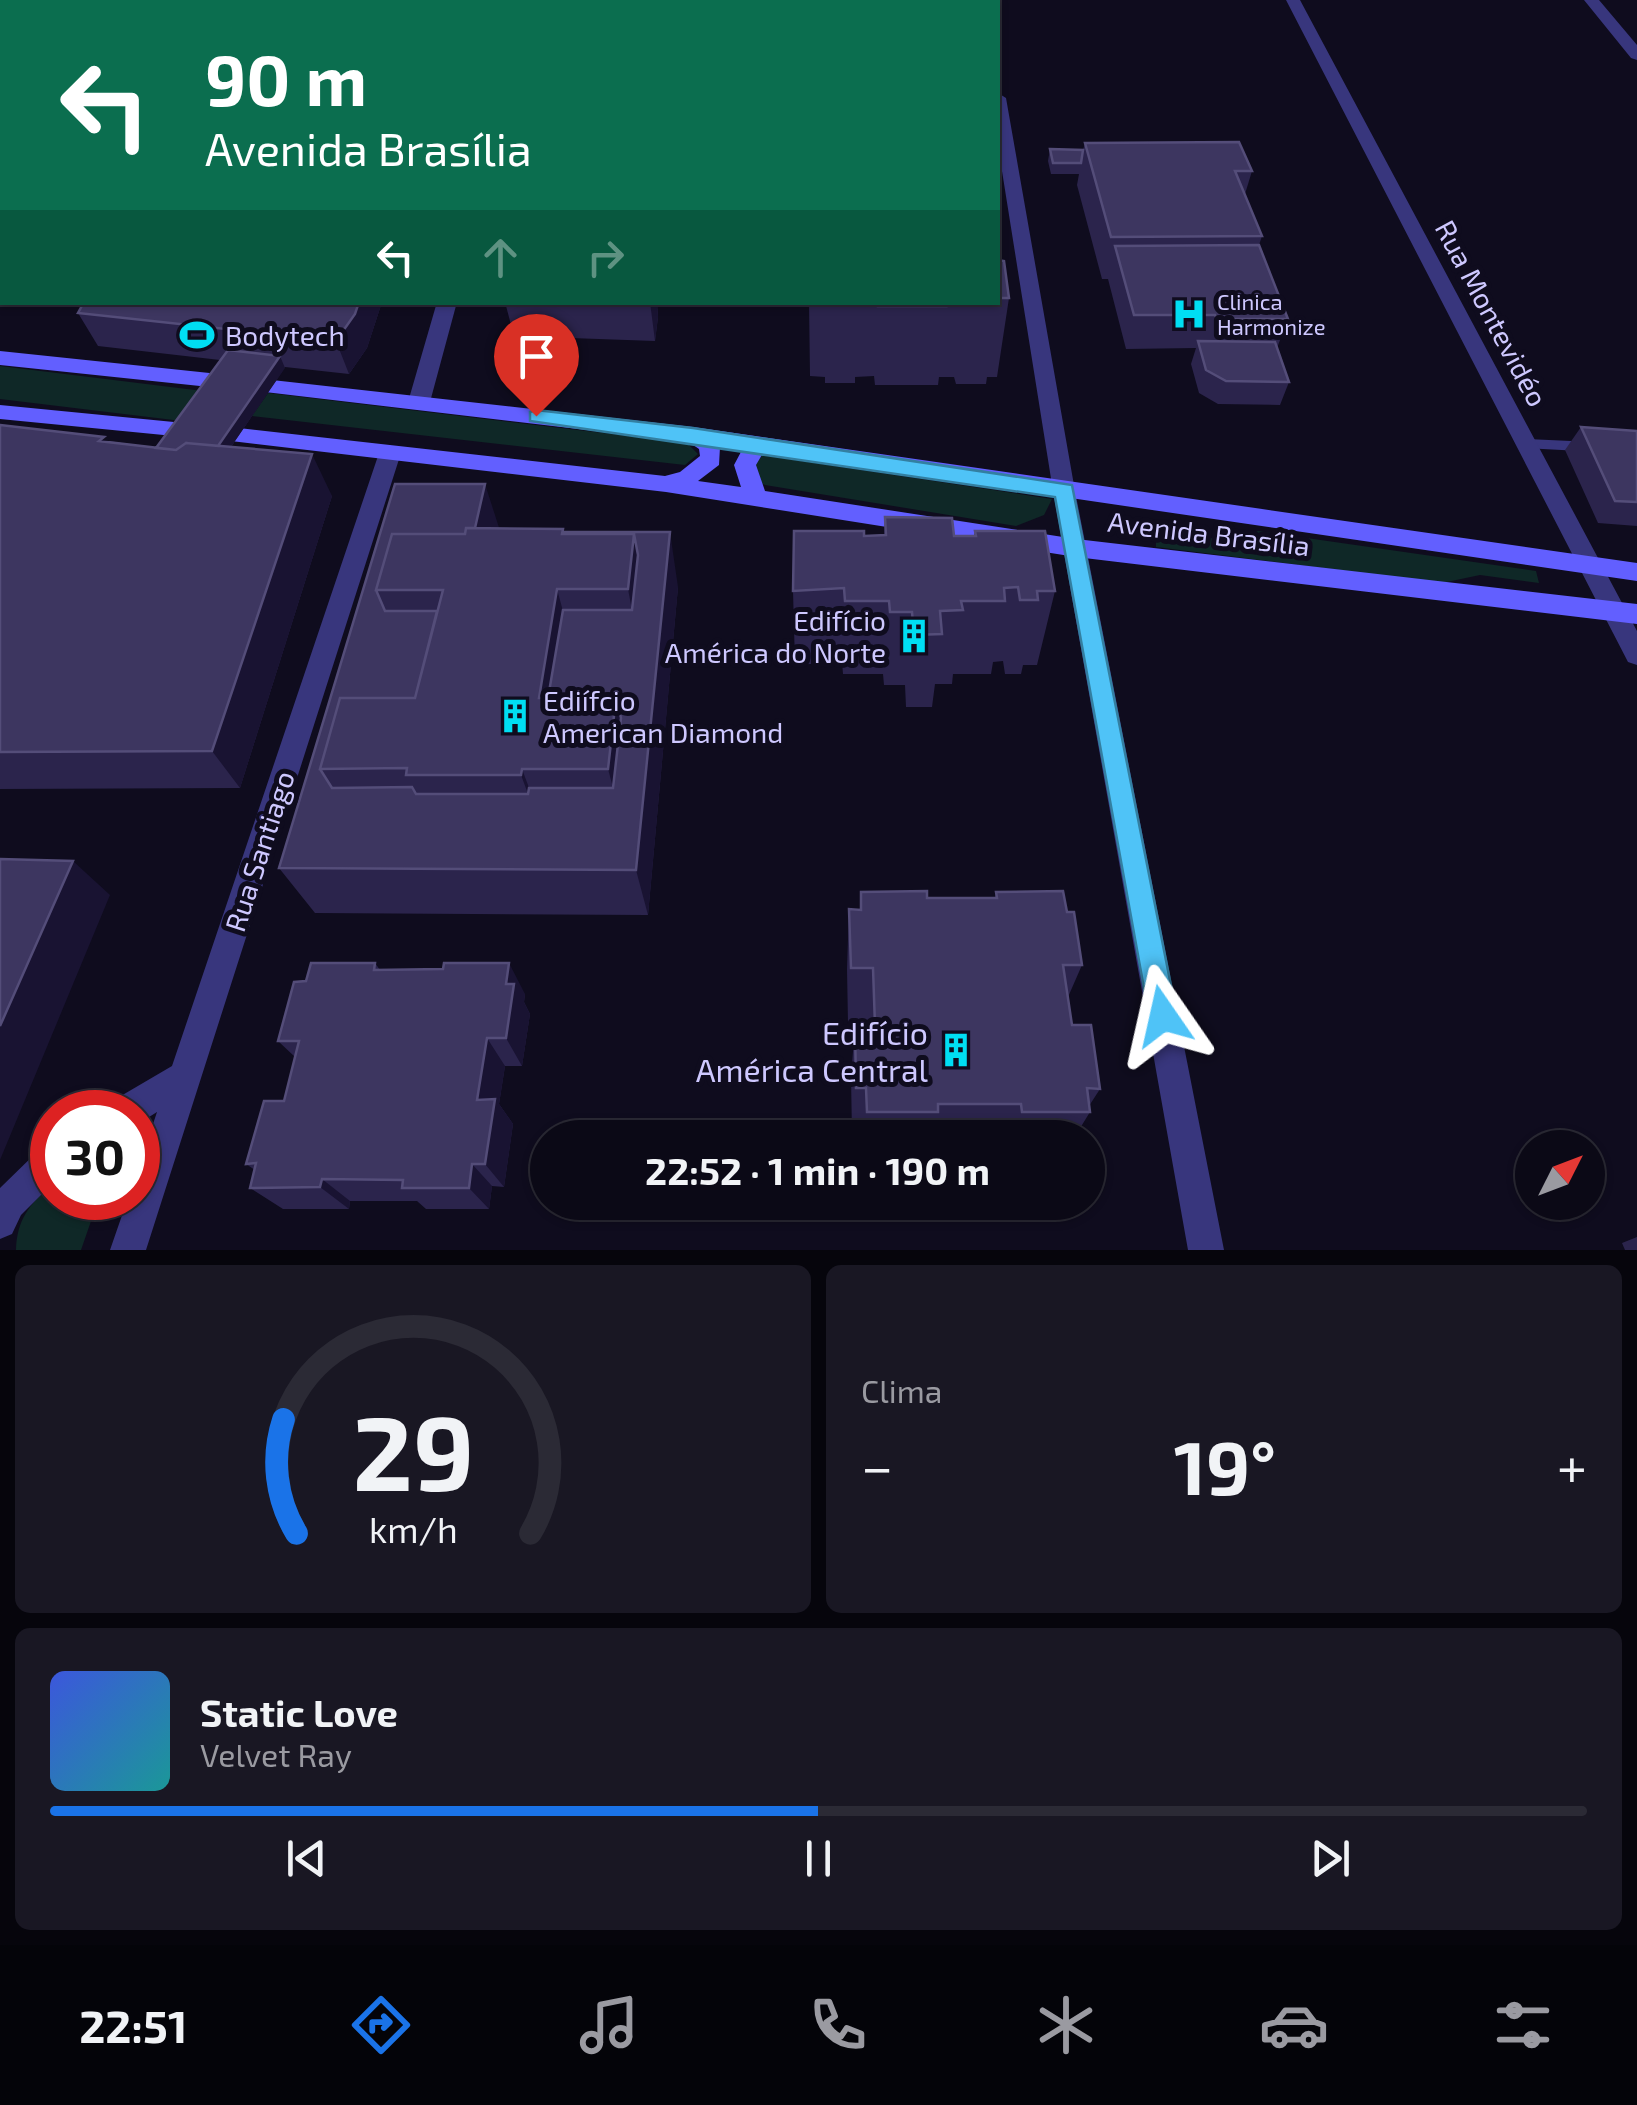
<!DOCTYPE html>
<html lang="pt">
<meta charset="utf-8">
<style>
:root{--surface:#0b0916;--page:#191723;--text:#f1f3f6;--muted:#9a9aa1;--line:#2b2a35;--accent:#1a73e8}
body{margin:0;font-family:"Exo 2",sans-serif;background:var(--page);color:var(--text);height:100vh;display:flex;flex-direction:column;font-size:38px;white-space:nowrap}
*{box-sizing:border-box;margin:0}
p{font-size:32px;color:var(--muted)}
.icon{flex:none;width:55px;height:55px;fill:none;stroke:currentColor;stroke-width:2;stroke-linecap:round;stroke-linejoin:round}
.map{position:relative;height:1250px;overflow:hidden}
.sheet{display:flex;flex-direction:column;gap:15px;padding:15px;background:#06050c;flex:1}
.sheet>*{flex:none}
.banner{position:absolute;left:0px;top:0px;width:1000px;height:305px;box-shadow:0 2px 8px #0004,0 0 0 2px var(--line);background:#0b6e4f;color:#fff;overflow:hidden}
.needle{width:65px;rotate:48deg}
.buttons{position:absolute;left:1515px;top:1130px;display:grid;gap:20px}
.buttons a{display:grid;place-items:center;width:90px;height:90px;border-radius:50%;background:var(--surface);box-shadow:0 2px 8px #0004,0 0 0 2px var(--line);font-size:50px}
.speed{position:absolute;left:30px;top:1090px;display:flex;gap:20px;font-size:50px;font-weight:700;text-align:center}
.speed>*{display:grid;place-content:center;width:130px;height:130px;border-radius:50%;background:var(--surface);box-shadow:0 2px 8px #0004,0 0 0 2px var(--line);line-height:1}
.speed .limit{border:15px solid #d22;background:#fff;color:#111}
.pin{position:absolute;display:grid;place-items:center;width:85px;height:85px;color:#fff;margin:-102px -42px;border-radius:50% 50% 50% 0;rotate:-45deg;box-shadow:0 0 10px #0007}
.pin .icon{rotate:45deg}
.me{position:absolute;width:110px;margin:-55px;rotate:349deg;stroke-linejoin:round;filter:drop-shadow(0 0 8px #0008)}
.turn{display:flex;align-items:center;gap:35px;height:210px;padding:0 40px;font-size:45px}
.turn .icon{width:130px;height:130px;stroke-width:2.5}
.turn b{display:block;font-size:70px;line-height:85px}
.lanes{display:flex;align-items:center;height:95px;padding:0 40px;background:#0003;justify-content:center;gap:50px;direction:ltr}
.lanes .off{opacity:.35}
.big{font-size:75px;font-weight:700;line-height:1.1}
.sheet .card{flex:1;display:flex;flex-direction:column;justify-content:center;gap:15px;min-width:0;padding:0 35px;border-radius:15px;background:var(--page)}
.sheet .dial{align-items:center;gap:0}
.dial svg{height:260px;overflow:visible;fill:none;stroke:var(--line);stroke-width:7;stroke-linecap:round;text-anchor:middle}
.dial text{fill:var(--text);stroke:none}
.song{display:flex;align-items:center;gap:30px}
.cover{width:120px;height:120px;border-radius:15px;background:linear-gradient(135deg,hsl(230 70% 55%),hsl(180 70% 35%))}
.played{height:10px;border-radius:5px;background:linear-gradient(90deg,var(--accent) 50%,var(--line) 50%)}
.keys{display:flex;justify-content:space-around;direction:ltr}
.heat{display:flex;justify-content:space-between;align-items:center;font-size:55px;direction:ltr}
.sheet .tiles{flex:1;display:grid;gap:15px;grid-template-columns:1fr 1fr}
.card:last-child{grid-column:span 2}
.trip{position:absolute;left:530px;top:1120px;width:575px;height:100px;border-radius:50px;background:var(--surface);box-shadow:0 2px 8px #0004,0 0 0 2px var(--line);font-weight:700;line-height:100px;text-align:center}
.dock{display:flex;height:160px;justify-content:space-around;align-items:center;background:#040409;color:var(--muted)}
.dock .icon{width:70px;height:70px}
.dock .active{color:var(--accent)}
.dock b{font-size:45px;color:var(--text)}
.map>svg:first-child{display:block}
.green{fill:#0f2827}
.lines{fill:none;stroke-linecap:round;stroke-linejoin:round}
.lane{fill:#38367d;fill-rule:evenodd}
.street{fill:#38367d;fill-rule:evenodd}
.secondary{fill:#625fff;fill-rule:evenodd}
.wall{fill:#2b244c}
.shaded-wall{fill:#191332}
.building{fill:#3d3660;stroke:#544d79;stroke-width:2.5}
.route{fill:#4fc3f7;stroke:#337fa1;stroke-width:2.5}
.labels{text-anchor:middle;dominant-baseline:central;stroke-width:10;stroke-linejoin:round;paint-order:stroke}
.far-poi-label{font-size:22px;fill:#cec8ff;stroke:#0f0c1e;text-anchor:start}
.street-label{font-size:28px;fill:#cec8ff;stroke:#0f0c1e}
.poi-label{font-size:28px;fill:#cec8ff;stroke:#0f0c1e;text-anchor:start}
.near-poi-label{font-size:32px;fill:#cec8ff;stroke:#0f0c1e;text-anchor:end}
</style>
<div class="map">
<svg width="1637" height="1250" viewBox="0 0 1637 1250">
<rect width="100%" height="100%" fill="#0f0c1e"/>
<path class="green" d="M0,366l211,26 -21,30 -190,-23z
M268,393l419,50 11,11 -13,11 -433,-49z
M761,455l291,44 -8,16 -28,11 -251,-41 -11,-5 -1,-14z
M1258,531l278,40 3,12 -59,-8 -38,8 -286,-36v-14l76,7z
M52,1185v13h47l-18,52h-65c1,-30 13,-46 36,-65z"/>
<g class="lines">
<path class="lane" d="M1527,439l110,5v10l-115,-6 -3,-4 3,-4z"/>
<path class="street" d="M526,0h14v2h-14z
M974,0h14v2h-14z
M1286,0h14l337,631v34l-9,-3z
M1584,0h15l38,45v15l-6,-2z
M998,93l8,5 69,393 149,759h-36l-135,-759 -55,-345z
M2,102v12l-2,1v-12z
M437,302h20l-27,100 -11,7 -11,-7z
M390,445l11,8 -255,797h-36l18,-52h10v-29l19,-57 -19,12v-12h-28l4,-12 58,-34 207,-613z
M52,1144v40l-31,31 -9,19 -12,5v-51l40,-39z"/>
<path class="secondary" d="M0,351l219,23 10,7 -10,7 -219,-23z
M272,380l421,47 944,136v18l-874,-128 -7,12 9,26 311,48 561,65v20l-561,-67 -410,-65 -435,-51 -3,-5 3,-5 8,-3 426,48 15,-4 20,-16 -1,-7 -10,-7 -424,-50 -4,-5 4,-5zM720,447l22,3 -8,15 7,22 -43,-6 21,-16z
M0,405l184,18 11,7 -11,7 -184,-18z"/>
</g>
<path class="wall" d="M93,0h201l1,2h-201z
M390,0h80l-1,2h-78z
M761,0h204v2h-204z
M1085,143l167,28 -7,23 17,42 -3,9 29,74 -11,29 12,34 -9,23 -62,-1 -19,-11 -8,-29 5,-16 -70,1 -18,-70h-6l-25,-94 2,-11h-28l-3,-13 2,-12 33,1z
M0,172h2v122l-2,-1z
M998,260l11,38 -12,79h-10l-1,7h-30l-2,-7h-15l-1,8h-63l-1,-9 -19,1v6h-30v-6l-15,-1 -1,-74h189z
M382,302l-15,46 -18,26 -64,-7 -54,80 101,49 -92,292 -240,1v-364l156,23 64,-88 -122,-14 -20,-33z
M505,302h152l1,15 -3,24 -113,-4 -27,3z
M1581,427l56,4v95l-39,-3 -33,-73z
M395,484l104,44 65,4 114,55 -30,328 -333,-2 -36,-45z
M885,517l69,19h20l1,-5 80,60 -18,74h-14l-2,9h-16l-2,-13 -10,1 -2,12h-38l-1,10h-17l-3,23h-26l-1,-22h-21l-1,-11h-40l-1,-12 -47,3 -2,-74 71,-55 20,-1z
M861,892l66,6h68l1,-6 71,20 15,53 -14,32 4,28 28,64 -11,17 1,6 -16,26h-212l-1,-4 -9,1 -1,-58 4,-51h13l-1,-3h-19l-1,-54 2,-60 11,1z
M375,963l5,7 145,24 -1,8 6,12 -8,52h-17l-6,38 14,20 -9,63 -12,-1 -3,23h-63l-9,-8h-67l-1,8h-66l-33,-21 5,-18 -9,-6 38,-63 11,-44 -17,-16 28,-60z
M1637,1237v13h-12l-3,-7z"/>
<path class="shaded-wall" d="M275,0h19l1,2h-21z
M359,302h23l-15,46 -18,26 -13,-33z
M650,302h7l1,15 -3,24z
M280,356l5,12 -85,124 -6,-11z
M312,454l20,42 -92,292 -28,-37z
M485,484l18,56 -29,-9z
M670,532l8,55 -30,328 -12,-45z
M634,534l14,76 -6,53 -14,-74z
M557,589l20,74 -8,54 -30,-19z
M616,698l17,70 -7,68 -18,-67z
M522,769l25,67 -1,6 -25,-67z
M73,861l37,34 -110,265v-134z
M509,963l16,31 -1,8 6,12 -8,52 -16,-28v-54z
M487,1038l18,28 -6,38 14,20 -9,63 -19,-23 -8,-64z
M472,1164l20,22 -3,23 -20,-21z
M322,1179l28,22 -1,8 -29,-22z"/>
<path class="building" d="M169,0h106l-1,2h-106z
M417,0h36l-1,2h-37z
M795,0h150v2h-151z
M1239,142l13,29h-17l27,65 -151,1 -26,-94z
M1050,149l33,1 -2,13h-28z
M0,172h2v91h-2z
M1259,245l29,74h-71l-2,-4h-81l-19,-69z
M998,260l6,1 5,37h-11z
M84,302h275l-4,12 -19,27 -258,-28z
M825,302h33v2h-33z
M878,302h67l1,4h-68z
M964,302h33v3h-32z
M1198,341l77,1 14,40 -63,-1 -20,-11z
M228,350l52,6 -62,90 -32,-3 -10,7 -20,-2z
M0,425l104,12 -5,4 77,9 10,-7 126,11 -100,297 -212,1z
M1581,427l56,4v71l-22,-1z
M395,484h90l-10,44h-9l-1,6h-73l-16,56 9,21h52l-22,87h-75l-20,71 12,19 80,-1 4,7h112l1,-6h84l8,-70 -5,-20h-68l15,-88h69l6,-55 -4,-21h-70v-2h106l-34,338 -357,-2z
M885,517l67,1 2,18h22l-1,-5h70l10,60h-18l1,9h-18l-2,-13 -14,1 1,13h-44l2,9 -23,1 2,23 -28,1 -2,-23h-22l-1,-11h-44l-1,-13 -51,3 1,-60h70v5l22,-1z
M466,528l97,1 -1,5h72l-6,55h-71l-18,109h77l-8,71h-86l-1,6h-115l1,-7 -87,1 20,-71h75l28,-108h-67l16,-56h73z
M0,859l73,2 -73,165z
M927,891v7h70l-1,-6 67,-1 4,21h7l8,53h-19l9,60h19l9,64 -13,-1 3,24h-68l-1,-8h-83v8h-71l-1,-24h-10l-1,-62h20l-2,-58h-22l-2,-59 12,1v-18z
M311,963h64l-1,7 69,-1 1,-6h65l-3,21h8l-8,54h-19l-10,62 18,-1 -10,65h-13l-3,24h-67l1,-8 -81,-1 -2,8 -70,1 6,-25 -10,1 18,-63h20l15,-60h-21l16,-59 12,-1z"/>
<path class="route" d="M536,410l157,18 379,57 105,531 -4,10 -10,4 -10,-4 -4,-10 -94,-519 -525,-76v-9z"/>
<defs>
<g id="hospital-bare" transform="scale(2.7)"><path d="M-5-5h3v3.5h4V-5h3V5h-3V1.5h-4V5h-3Z" fill="#00def3" stroke="#0f0c1e" stroke-width="2.5" paint-order="stroke"/></g>
<g id="stadium-bare" transform="scale(2.7)"><path d="M0-5a6.5 5 0 1 0 0 10a6.5 5 0 1 0 0-10ZM-3.5-1.8h7v3.6h-7Z" fill="#00def3" stroke="#0f0c1e" stroke-width="2.5" paint-order="stroke"/></g>
<g id="building-bare" transform="scale(2.7)"><path d="M-4-6H4V6H1V3H-1V6H-4ZM-2.5-4.3h1.7v1.8h-1.7ZM.8-4.3h1.7v1.8H.8ZM-2.5-1h1.7V.8h-1.7ZM.8-1h1.7V.8H.8Z" fill="#00def3" stroke="#0f0c1e" stroke-width="2.5" paint-order="stroke"/></g>
</defs>
<g fill-rule="evenodd">
<use href="#hospital-bare" x="1189" y="314"/>
<use href="#stadium-bare" x="197" y="335"/>
<use href="#building-bare" x="914" y="636"/>
<use href="#building-bare" x="515" y="716"/>
<use href="#building-bare" x="956" y="1050"/>
</g>
<g class="labels">
<g class="far-poi-label">
<text x="1217" y="301">Clinica<tspan x="1217" dy="25">Harmonize</tspan></text>
</g>
<g class="street-label">
<text transform="translate(1492 313) rotate(62)">Rua Montevidéo</text>
<text transform="translate(1209 533) rotate(7)">Avenida Brasília</text>
<text transform="translate(259 851) rotate(-72)">Rua Santiago</text>
</g>
<g class="poi-label">
<text x="225" y="335">Bodytech</text>
<text x="886" y="620" text-anchor="end">Edifício<tspan x="886" dy="32">América do Norte</tspan></text>
<text x="543" y="700">Ediífcio<tspan x="543" dy="32">American Diamond</tspan></text>
</g>
<g class="near-poi-label">
<text x="928" y="1032">Edifício<tspan x="928" dy="37">América Central</tspan></text>
</g>
</g>
</svg>
<div class="buttons">
<a><svg class="needle" viewBox="-14 -14 28 28"><path d="M0-13l5 13h-10z" fill="#e53935"/><path d="M0 13l5-13h-10z" fill="#9a9aa1"/></svg></a>
</div>
<div class="speed"><div class="limit">30</div></div>
<div class="pin" style="left:536px;top:416px;background:#d93025"><svg class="icon" aria-label="arrive" viewBox="0 0 24 24"><path d="M6 21V4h12l-3 4 3 4H6"/></svg></div>
<svg class="me" style="left:1163px;top:1016px" viewBox="-20 -20 40 40"><path d="M0-17L14 15 0 8-14 15z" fill="#4fc3f7" stroke="#fff" stroke-width="4"/></svg>
<div class="trip">22:52 · 1 min · 190 m</div>
<div class="banner">
<div class="turn"><svg class="icon" aria-label="left" viewBox="0 0 24 24"><path d="M17 20v-9H6M10 6l-5 5 5 5"/></svg><div><b>90 m</b>Avenida Brasília</div></div>
<div class="lanes"><svg class="icon" aria-label="left" viewBox="0 0 24 24"><path d="M17 20v-9H6M10 6l-5 5 5 5"/></svg><svg class="icon off" aria-label="ahead" viewBox="0 0 24 24"><path d="M12 20V5M6 11l6-6 6 6"/></svg><svg class="icon off" aria-label="right" viewBox="0 0 24 24"><path d="M7 20v-9h11M14 6l5 5-5 5"/></svg></div>
</div>
</div>
<section class="sheet">
<div class="tiles">
<div class="card dial"><svg viewBox="0 0 100 80">
<path d="M14 69A42 42 0 1 1 86 69"/>
<path d="M14 69A42 42 0 0 1 10 34" stroke="#1a73e8"/>
<text x="50" y="56" font-size="32" font-weight="700">29</text>
<text x="50" y="72" font-size="11">km/h</text>
</svg></div>
<div class="card"><p>Clima</p>
<div class="heat"><a>−</a><b class="big">19°</b><a>+</a></div>
</div>
<div class="card">
<div class="song"><i class="cover"></i><div><b>Static Love</b><p>Velvet Ray</p></div></div>
<div class="played"></div>
<div class="keys"><svg class="icon" aria-label="previous" viewBox="0 0 24 24"><path d="M18 5L8 12l10 7zM5 5v14"/></svg><svg class="icon" aria-label="pause" viewBox="0 0 24 24"><path d="M8 5v14M16 5v14"/></svg><svg class="icon" aria-label="next" viewBox="0 0 24 24"><path d="M6 5l10 7-10 7zM19 5v14"/></svg></div>
</div>
</div>
</section>
<nav class="dock">
<b>22:51</b>
<svg class="icon active" aria-label="directions" viewBox="0 0 24 24"><path d="M12 3l9 9-9 9-9-9zM9 14v-3h6M13 9l2 2-2 2"/></svg>
<svg class="icon" aria-label="music" viewBox="0 0 24 24"><path d="M9 18V5l10-2v13"/><circle cx="6" cy="18" r="3"/><circle cx="16" cy="16" r="3"/></svg>
<svg class="icon" aria-label="phone" viewBox="0 0 24 24"><path d="M5 4h4l2 5-3 2q2 4 5 5l2-3 5 2v4C11 20 4 13 5 4z"/></svg>
<svg class="icon" aria-label="climate" viewBox="0 0 24 24"><path d="M12 3v18M4 7l16 10M4 17L20 7"/></svg>
<svg class="icon" aria-label="car" viewBox="0 0 24 24"><path d="M5 17H2v-5l4-1 3-4h7l3 4 3 1v5h-3M9 17h6M6 11h13"/><circle cx="7" cy="17" r="2"/><circle cx="17" cy="17" r="2"/></svg>
<svg class="icon" aria-label="filters" viewBox="0 0 24 24"><path d="M4 7h16M4 17h16"/><circle cx="9" cy="7" r="2"/><circle cx="15" cy="17" r="2"/></svg>
</nav>
